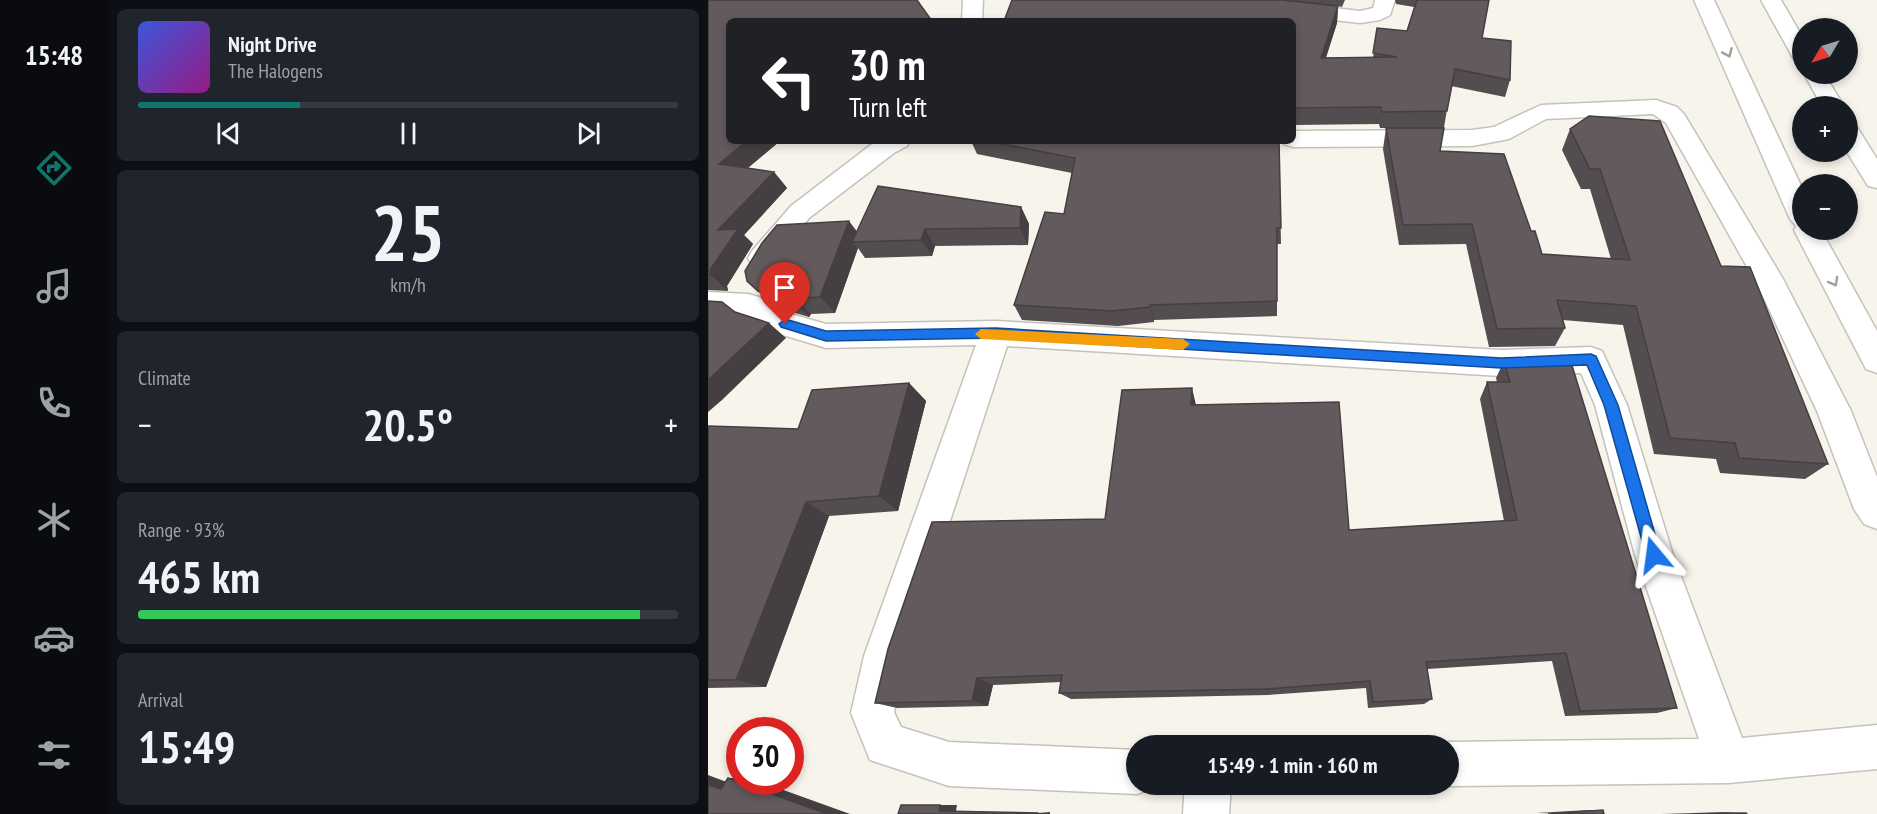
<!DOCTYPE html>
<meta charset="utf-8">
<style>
:root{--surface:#171b24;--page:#20242c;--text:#f1f3f6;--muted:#9ea1a6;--line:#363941;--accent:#0f766e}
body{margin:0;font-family:"PT Sans Narrow",sans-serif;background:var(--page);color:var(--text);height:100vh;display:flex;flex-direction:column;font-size:22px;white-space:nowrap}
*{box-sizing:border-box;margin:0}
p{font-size:20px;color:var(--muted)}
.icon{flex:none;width:33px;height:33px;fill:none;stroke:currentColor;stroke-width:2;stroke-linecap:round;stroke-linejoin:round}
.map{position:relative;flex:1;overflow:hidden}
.panel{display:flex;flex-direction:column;gap:9px;padding:9px;background:#0d0f14;width:600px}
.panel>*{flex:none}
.hud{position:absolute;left:18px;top:18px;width:570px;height:126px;border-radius:9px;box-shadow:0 3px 9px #0003;background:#202124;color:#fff;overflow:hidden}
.needle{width:39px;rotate:232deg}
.buttons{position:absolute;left:1084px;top:18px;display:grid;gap:12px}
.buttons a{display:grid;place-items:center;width:66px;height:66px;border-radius:50%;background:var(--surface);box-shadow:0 3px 9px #0003;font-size:30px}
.speed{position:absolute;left:18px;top:717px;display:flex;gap:12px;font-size:30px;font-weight:700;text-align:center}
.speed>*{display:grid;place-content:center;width:78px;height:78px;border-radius:50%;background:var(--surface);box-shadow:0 3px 9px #0003;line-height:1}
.speed .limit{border:9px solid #d22;background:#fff;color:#111}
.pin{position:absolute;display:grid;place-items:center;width:51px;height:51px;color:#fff;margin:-62px -26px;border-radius:50% 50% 50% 0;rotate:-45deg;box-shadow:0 0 6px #0007}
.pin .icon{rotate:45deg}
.me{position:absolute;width:66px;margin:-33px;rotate:344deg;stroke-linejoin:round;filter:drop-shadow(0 0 4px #0008)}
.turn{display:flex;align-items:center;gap:21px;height:126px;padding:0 24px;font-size:27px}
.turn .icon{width:78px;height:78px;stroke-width:2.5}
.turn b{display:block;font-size:42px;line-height:51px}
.big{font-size:45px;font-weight:700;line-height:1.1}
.panel .widget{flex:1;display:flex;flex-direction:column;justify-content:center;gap:9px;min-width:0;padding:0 21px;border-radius:9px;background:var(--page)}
.panel .dial{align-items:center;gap:0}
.dial b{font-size:78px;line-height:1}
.song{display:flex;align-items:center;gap:18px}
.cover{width:72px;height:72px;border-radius:9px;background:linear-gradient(135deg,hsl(230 70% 55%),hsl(310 70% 35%))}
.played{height:6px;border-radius:3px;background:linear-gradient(90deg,var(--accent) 30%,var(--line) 30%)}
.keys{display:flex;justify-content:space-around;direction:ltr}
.heat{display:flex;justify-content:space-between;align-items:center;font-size:33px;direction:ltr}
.charge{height:9px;border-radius:4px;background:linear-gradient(90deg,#34c759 93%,var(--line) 0)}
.trip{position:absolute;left:418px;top:735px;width:333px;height:60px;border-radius:30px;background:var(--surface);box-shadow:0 3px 9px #0003;font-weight:700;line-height:60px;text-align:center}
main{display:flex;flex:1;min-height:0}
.tab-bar{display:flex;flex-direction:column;width:108px;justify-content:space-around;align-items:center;background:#090b0e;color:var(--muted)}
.tab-bar .icon{width:42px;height:42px}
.tab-bar .active{color:var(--accent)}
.tab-bar b{font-size:27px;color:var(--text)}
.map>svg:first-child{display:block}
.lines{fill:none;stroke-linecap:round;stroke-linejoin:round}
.minor-casing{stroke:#c4c2ba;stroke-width:3}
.primary-casing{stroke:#c4c2ba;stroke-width:3}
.minor{fill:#fff;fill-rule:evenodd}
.primary{fill:#fff;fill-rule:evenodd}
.wall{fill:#544d50}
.shaded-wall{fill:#453f41}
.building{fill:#625a5d;stroke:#453f41;stroke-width:1.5}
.oneway{stroke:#a0a09e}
.route{fill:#1a73e8;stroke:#114b97;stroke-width:1.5}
.slow{fill:#f59e0b}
</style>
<main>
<nav class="tab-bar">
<b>15:48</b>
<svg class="icon active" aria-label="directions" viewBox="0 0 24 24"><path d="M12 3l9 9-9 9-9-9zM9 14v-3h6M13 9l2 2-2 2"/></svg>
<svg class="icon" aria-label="music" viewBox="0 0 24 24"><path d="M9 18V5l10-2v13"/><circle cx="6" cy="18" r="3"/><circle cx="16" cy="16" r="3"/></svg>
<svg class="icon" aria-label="phone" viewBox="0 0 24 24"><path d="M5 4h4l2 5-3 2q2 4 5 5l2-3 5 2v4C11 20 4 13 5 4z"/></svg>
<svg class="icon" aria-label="climate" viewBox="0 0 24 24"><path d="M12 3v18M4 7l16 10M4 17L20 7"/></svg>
<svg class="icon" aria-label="car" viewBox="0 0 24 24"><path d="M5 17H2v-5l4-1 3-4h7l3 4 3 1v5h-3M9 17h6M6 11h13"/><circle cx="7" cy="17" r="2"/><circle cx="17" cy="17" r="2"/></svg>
<svg class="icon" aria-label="filters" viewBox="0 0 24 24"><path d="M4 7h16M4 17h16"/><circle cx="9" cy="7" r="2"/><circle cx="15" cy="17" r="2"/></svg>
</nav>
<section class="panel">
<div class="widget">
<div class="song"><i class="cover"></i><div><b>Night Drive</b><p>The Halogens</p></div></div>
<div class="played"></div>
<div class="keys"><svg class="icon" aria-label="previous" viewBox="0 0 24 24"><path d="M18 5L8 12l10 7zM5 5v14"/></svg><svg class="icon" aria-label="pause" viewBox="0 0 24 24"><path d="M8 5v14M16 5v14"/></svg><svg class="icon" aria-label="next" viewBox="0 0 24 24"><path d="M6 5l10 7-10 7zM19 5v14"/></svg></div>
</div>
<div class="widget dial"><b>25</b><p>km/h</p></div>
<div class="widget"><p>Climate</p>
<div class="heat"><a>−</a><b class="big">20.5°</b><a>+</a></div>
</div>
<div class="widget"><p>Range · 93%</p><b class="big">465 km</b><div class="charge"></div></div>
<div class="widget"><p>Arrival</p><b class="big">15:49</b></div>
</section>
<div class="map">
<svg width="1169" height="814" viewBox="0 0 1169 814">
<rect width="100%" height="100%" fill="#f6f4eb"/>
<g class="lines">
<g class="minor-casing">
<path id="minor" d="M255,0h20l-1,21h-20z
M492,0h63l97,11 13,-3 2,-8h20l-5,15 -10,5 -20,3 -150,-17 -7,-2z
M948,100l21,7 7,7 99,165 68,132 26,66v52l-13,-5 -10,-15 -37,-98 -58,-123 -93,-165 -13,-9 -107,5 -37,20 -37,7 -179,1 -9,-3 -2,-3h11v-10l179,-1 22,-3 47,-22z
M168,141h34l-3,5 -13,7 -85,65 -37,47 -10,3 -10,-3 -4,-7 4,-7 39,-45z
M0,292l40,2 11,3 15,12 52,15 170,-3 505,29 90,-3 11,4 25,54 46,150 69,183 135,-13v44l-148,14 -280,3 -4,-2h4v-38h-9l9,-4 250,-3 -64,-184 -40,-150 -14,-32 -80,3 -494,-30 -101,310 -12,56 7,15 48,15 188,8v34h17l-1,4 -16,6 -188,-8 -79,-26 -19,-47 13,-57 112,-311 -150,3 -73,-22 -12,-10 -33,-2z
M477,784h46l-2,30h-46z"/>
</g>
<g class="primary-casing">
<path id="primary" d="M986,0h20l89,190v40h18l56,101v42l-11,-4 -72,-139 2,-4 -6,-7z
M1053,0h20l22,38v25l-8,-2 -3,-5z
M1095,72l21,2 20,32h-22z
M1140,125l9,2 20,32v29l-9,-2 -21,-34z"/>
</g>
<use href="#minor" class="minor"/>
<use href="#primary" class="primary"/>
</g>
<path class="wall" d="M0,0l21,141h51l-32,27 26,4 13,16 -43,47 9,9 -26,42 1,5 -20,-1z
M575,0h62l-3,7 -4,-1 -1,17 -11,35h47l4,-30 30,3 7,-24 -18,-3 -1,-4h94l-7,38 28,42 -5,17 -54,-11 -11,65 91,80 11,23 69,5 -21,-70h-9l-19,-39 8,-21 151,137 107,198 -23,15 -85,-6 -4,-14 -62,-5 -31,-129 -60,-5 2,8 -10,18 -66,1 -23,-103 -67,1 -16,-96 3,-21h-6l-1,-4 -86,1v-104z
M263,141h308l2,103h-4v72l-123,4v2l-36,4 -96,-6 -8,-15 50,-91 8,-41 -95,-19z
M313,207l8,17 -1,21 -93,1 -3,10 -67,2 -7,-10 -23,65 -24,1 -2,3 -34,-10 -28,-26 110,-49z
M796,361l173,347 -20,5 -92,3 -13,-55 -125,8 5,30 -8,5 -56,4 -2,-20 -98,7 -197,4 -12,-6 2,-11 -68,3 -5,21 -91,2 -22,-5 230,-184 91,-114 153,125 155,-9 -24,-122 7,-17h10l-1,-4z
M201,383l17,18 -28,110 -69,5 -63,171 -58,1v-262l90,3z
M880,810h15l1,4 -68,-1z
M1016,812l22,1 1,1h-85z"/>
<path class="shaded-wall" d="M630,6l-1,17 -17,52 1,-17z
M39,141h33l-47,39 -14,-16z
M66,172l13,16 -43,47 9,9 -26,42 1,5 -17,-16 -1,-5 8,-40z
M313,207l8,17 -1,21 -8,-17z
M141,221l13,17 -10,4 6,6 -23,65 -15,-16z
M217,229l10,17 -3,10 -11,-16z
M88,298l15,16 -2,3 -16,-16z
M442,305l4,15v2l-4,-15z
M61,323l17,15 -64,62 -14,12v-32z
M201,383l17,18 -28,110 -19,-15z
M484,388l4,17h-5z
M98,502l23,14 -63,171 -30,-7z
M269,678l16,7 -5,21 -16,-5z
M0,775l40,15 -27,-1 -13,-4z
M20,778h12v4h21l89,32h-23z
M232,805h17l-1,6h-17z
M342,812v2h-12v-1z"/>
<path class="building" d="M0,0h209l15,21h-203v120h18l-28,23 55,8 -56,58 20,-1 -28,41 1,5h-3z
M304,0h270l56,6 -17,52 76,-1 -24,-4 4,-25 30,3 10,-31h72l-7,38 29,3 -1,39 -55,-11 -8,42 -65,1 -1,-5 -88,1v-87h-289z
M881,116l71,5 61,145 29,1 78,197 -89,-6 -4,-15 -65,-5 -34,-132 -79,-6 8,28 -68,1 -25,-105 -69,1 -17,-97h58l-4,23 64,3 27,77h4l7,23 88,6 -30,-91h-10l-20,-40z
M278,141h293l2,87h-4v73l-127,4v2l-38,4 -98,-6 31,-93 19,2 11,-56z
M170,186l143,21 -1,21 -95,1 -4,11 -69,2z
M141,221l-29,76 -24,1 -3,3 -35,-10 -11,-10 -2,-10 17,-28 15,-18z
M0,301l14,1 13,10 34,11 -61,57z
M862,359l107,349 -97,3 -14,-58 -140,9 6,37 -59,3 -3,-21 -104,8 -207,4 3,-18 -85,3 -5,23 -97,2 13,-54 44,-127 173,-3 17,-129 70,-2 -1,17 148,-3 10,128 168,-10 -30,-138h23l-6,-21z
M201,383l-30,113 -73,6 -70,178h-28v-254l90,3 14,-39z
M20,778l99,36h-119v-29l13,4z
M193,805h39l-1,6 99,2v1h-140z
M895,810l1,4h-56z
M1038,813l1,1h-54z"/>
<defs><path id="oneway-chevron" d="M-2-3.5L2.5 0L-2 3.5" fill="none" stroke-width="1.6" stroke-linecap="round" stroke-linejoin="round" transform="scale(1.5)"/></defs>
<g class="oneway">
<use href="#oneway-chevron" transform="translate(1020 53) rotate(66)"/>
<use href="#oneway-chevron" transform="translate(1126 282) rotate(61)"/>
</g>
<path class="route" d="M77,319l41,12 170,-3 505,30 90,-4 5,2 22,49 43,150 -2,5 -5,2 -6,-2 -2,-5 -42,-150 -17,-40 -86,3 -505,-30 -170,3 -45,-14 -2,-3z"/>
<path class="slow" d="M273,329l202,10 7,5 -7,6 -202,-11 -6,-5z"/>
</svg>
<div class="buttons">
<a><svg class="needle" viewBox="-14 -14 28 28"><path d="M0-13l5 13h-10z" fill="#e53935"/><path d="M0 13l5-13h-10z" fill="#9ea1a6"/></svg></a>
<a>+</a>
<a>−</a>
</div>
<div class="speed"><div class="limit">30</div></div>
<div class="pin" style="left:77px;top:324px;background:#d93025"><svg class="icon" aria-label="arrive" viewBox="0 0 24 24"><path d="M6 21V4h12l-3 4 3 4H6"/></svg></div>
<svg class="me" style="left:946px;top:555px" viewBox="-20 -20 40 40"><path d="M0-17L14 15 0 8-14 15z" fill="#1a73e8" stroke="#fff" stroke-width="4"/></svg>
<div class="trip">15:49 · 1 min · 160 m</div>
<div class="hud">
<div class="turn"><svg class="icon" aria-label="left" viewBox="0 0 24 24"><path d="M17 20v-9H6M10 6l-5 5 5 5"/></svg><div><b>30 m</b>Turn left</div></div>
</div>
</div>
</main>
